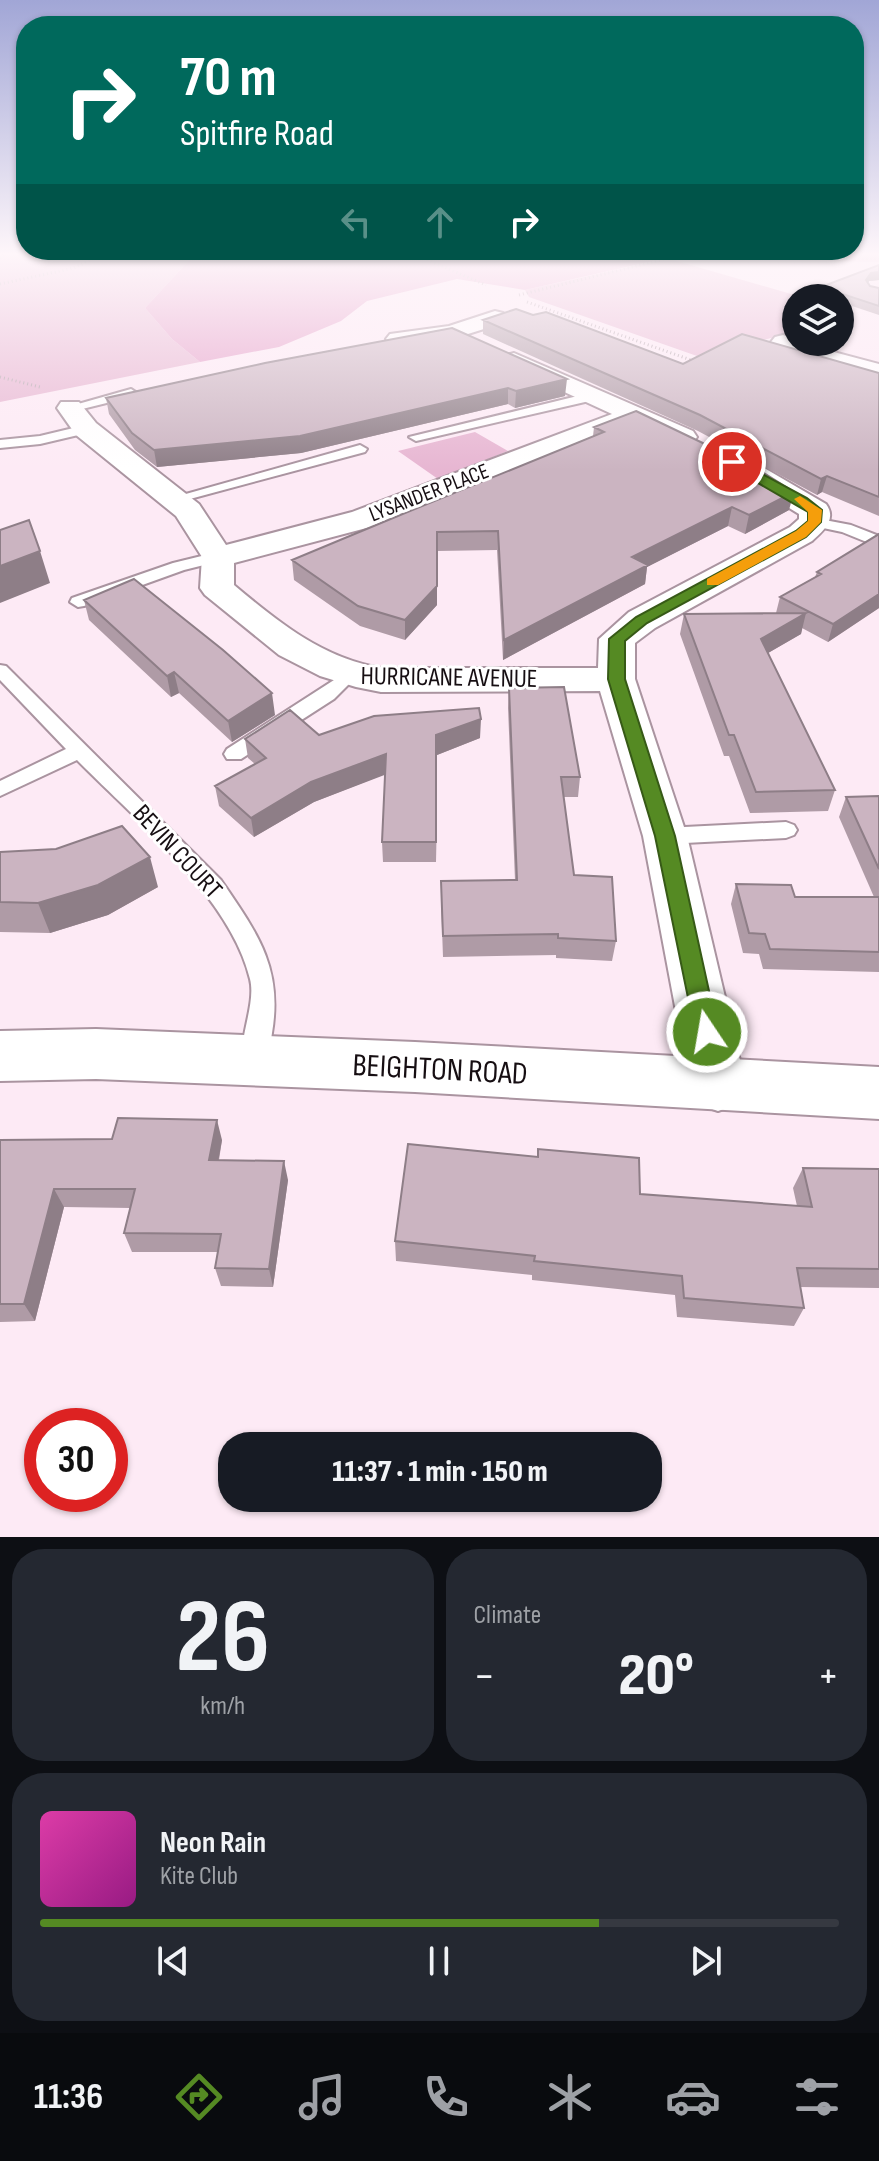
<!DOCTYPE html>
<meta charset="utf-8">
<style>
:root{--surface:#171b24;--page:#242831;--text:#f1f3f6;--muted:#9ea1a6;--line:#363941;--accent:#558a23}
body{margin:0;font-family:"Sofia Sans Condensed",sans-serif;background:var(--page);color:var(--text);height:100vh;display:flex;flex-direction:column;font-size:30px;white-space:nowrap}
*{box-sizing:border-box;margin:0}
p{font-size:26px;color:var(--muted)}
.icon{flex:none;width:44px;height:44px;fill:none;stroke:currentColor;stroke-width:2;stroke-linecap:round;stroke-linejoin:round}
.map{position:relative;height:1537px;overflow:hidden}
.panel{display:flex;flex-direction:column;gap:12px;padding:12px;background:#0d0f14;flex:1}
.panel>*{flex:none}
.top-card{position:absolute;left:16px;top:16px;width:848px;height:244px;border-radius:32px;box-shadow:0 2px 6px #0004;background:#00695c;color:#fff;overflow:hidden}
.fabs{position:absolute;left:782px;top:284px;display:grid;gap:16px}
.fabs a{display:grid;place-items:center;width:72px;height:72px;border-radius:50%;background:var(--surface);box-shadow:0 2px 6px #0004;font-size:40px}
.speed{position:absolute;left:24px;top:1408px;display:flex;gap:16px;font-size:40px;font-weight:700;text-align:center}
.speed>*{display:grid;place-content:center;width:104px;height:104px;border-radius:50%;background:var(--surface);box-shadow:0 2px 6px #0004;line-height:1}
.speed .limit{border:12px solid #d22;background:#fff;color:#111}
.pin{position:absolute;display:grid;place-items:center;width:68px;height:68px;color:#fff;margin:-34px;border:4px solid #fff;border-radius:50%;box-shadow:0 2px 8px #0007}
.me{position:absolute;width:88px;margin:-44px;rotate:348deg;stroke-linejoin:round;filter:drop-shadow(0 0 6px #0008)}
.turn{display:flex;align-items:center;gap:28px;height:168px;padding:0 32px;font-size:36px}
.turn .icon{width:104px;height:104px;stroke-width:2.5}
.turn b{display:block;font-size:56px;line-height:68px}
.lanes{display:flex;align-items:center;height:76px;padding:0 32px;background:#0003;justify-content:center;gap:40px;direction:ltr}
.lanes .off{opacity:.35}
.big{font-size:60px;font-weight:800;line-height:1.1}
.panel .tile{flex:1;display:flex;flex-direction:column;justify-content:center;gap:12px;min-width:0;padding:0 28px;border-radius:32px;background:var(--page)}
.panel .dial{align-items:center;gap:0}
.dial b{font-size:104px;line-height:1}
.song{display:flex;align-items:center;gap:24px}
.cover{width:96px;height:96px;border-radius:12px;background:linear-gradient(135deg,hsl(320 70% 55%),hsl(310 70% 35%))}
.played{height:8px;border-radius:4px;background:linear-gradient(90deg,var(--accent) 70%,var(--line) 70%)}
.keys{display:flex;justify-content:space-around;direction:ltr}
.heat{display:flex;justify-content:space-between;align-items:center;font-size:44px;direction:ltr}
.panel .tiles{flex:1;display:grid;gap:12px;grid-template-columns:1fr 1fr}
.tile:last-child{grid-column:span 2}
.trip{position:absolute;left:218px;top:1432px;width:444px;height:80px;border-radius:32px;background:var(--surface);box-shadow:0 2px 6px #0004;font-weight:800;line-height:80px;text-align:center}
.dock{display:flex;height:128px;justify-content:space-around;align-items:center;background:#090b0e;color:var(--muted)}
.dock .icon{width:56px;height:56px}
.dock .active{color:var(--accent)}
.dock b{font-size:36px;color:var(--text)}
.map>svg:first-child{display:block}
.green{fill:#e7b6d2}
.forest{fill:#e49ec8}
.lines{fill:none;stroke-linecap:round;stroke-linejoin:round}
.lane-casing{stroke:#aa94a0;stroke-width:4}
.street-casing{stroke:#aa94a0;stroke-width:4}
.secondary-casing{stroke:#aa94a0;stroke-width:4}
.path{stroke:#b3a4ac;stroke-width:3;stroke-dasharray:1 3;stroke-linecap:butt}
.lane{fill:#fff;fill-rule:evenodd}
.street{fill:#fff;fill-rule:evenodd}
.secondary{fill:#fff;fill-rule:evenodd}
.wall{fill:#af9ba6}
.shaded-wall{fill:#8e7e87}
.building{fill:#cbb4c1;stroke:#8e7e87;stroke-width:2}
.route{fill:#558a23;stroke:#375a17;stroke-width:2}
.slow{fill:#f59e0b}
.labels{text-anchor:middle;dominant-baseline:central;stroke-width:6;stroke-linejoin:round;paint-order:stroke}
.far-street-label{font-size:22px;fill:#160e12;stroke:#fff}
.street-label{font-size:26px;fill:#160e12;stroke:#fff}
.near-street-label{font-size:32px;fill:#160e12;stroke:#fff}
</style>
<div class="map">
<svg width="879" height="1537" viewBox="0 0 879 1537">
<rect width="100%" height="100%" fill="#fdeaf5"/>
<path class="green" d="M0,255h194l-49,53 27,31 28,23 -200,40z
M658,255h221v7l-209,-3 135,39h-9v34l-99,24 -168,-59 -4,-7 140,-31z
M475,432l33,19 -70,28 -40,-28z"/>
<path class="forest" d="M194,255h464l8,3 -141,32 -68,-11 -90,22 -26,20 -62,26 -79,15 -28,-23 -27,-31z"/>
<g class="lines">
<g class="lane-casing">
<path id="lane" d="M131,389l6,4 -2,3 -65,16 -6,-4z
M594,392l4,1v6l-182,42 -7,-4z
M86,425l5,1v6l-51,12 -40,4v-8l40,-4z
M360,445l7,4 -2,3 -190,51 -7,-4z
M814,518l37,7 28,11v11l-37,-15 -33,-7v-6z
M218,552l6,2v6l-40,10 -100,36 -6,1 -8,-5 2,-4 101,-35z
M0,665l6,1 215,214c36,53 62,87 51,153 -2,12 -3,25 -9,36l-9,3 -9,-3c-11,-22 12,-63 5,-90 -19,-81 -116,-161 -173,-219l-77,36v-15l66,-32 -66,-69z
M348,671l9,5 -23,23 -93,60h-14l-3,-5 3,-5z
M786,822l8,3 3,5 -3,5 -8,3 -121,6 -8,-3 -3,-5 3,-5 8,-3z"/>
</g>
<g class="street-casing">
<path id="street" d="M495,311l8,2 3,5 -3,5 -51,16 -54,7 -8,-2 -4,-5 4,-5 59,-8z
M783,335l13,4v3l83,22v14l-70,-18 -34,-13 -4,-5 4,-5z
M514,353l179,78 4,6 -4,6 -10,2 -10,-2 -39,-18 -260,101 -140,37v22c44,37 88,73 147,83h217l1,-29 30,-27 161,-85 9,-8v-5l-67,-41 -4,-6 4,-6 10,-3 10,3 74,43c11,15 -2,26 -14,37l-157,87 -20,15v36l52,157 59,250 -8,18 -20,7 -20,-7 -8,-18 -47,-250 -43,-145 -219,1 -25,-5 -36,-11 -41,-21 -74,-60 -5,-7 2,-31 -26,-41 -100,-81 -19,-27 4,-6h18l17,21 103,81 27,41 126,-33 260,-98 -106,-49 -4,-5 4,-5z"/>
</g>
<g class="secondary-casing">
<path id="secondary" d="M96,1029l319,13 464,25v52l-464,-27 -319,-13 -96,2v-50z"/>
</g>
<path class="path" d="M416,255l70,30
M0,258l4,-3
M0,284l74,-16 26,-13
M519,295l150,-37 210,1
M527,302l167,59
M0,377l40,10"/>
<use href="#lane" class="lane"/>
<use href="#street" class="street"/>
<use href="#secondary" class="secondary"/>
</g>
<path class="wall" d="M879,265v15l-10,1 -1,2 2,3 9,2v27l-39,-13v-4h-11l-10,-3 2,-8z
M483,320l200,44 196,9v143l-57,-24 -5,3 -119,-64 -215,-97z
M452,328l113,68 -50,12 -7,-4 -207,49 -144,14 -22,-17 -26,-36 -3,-16z
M594,427l195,83 -44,24 -17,-8 -81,41 -2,17 -142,76 -6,-110 -60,1v54l-32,35 -45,-14 -66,-46 -2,-20 301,-124z
M879,534v74l-51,34 -26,-14 -1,6 -33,19 67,137 -7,21 -78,2 -21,-57h-5l-44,-122 4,-20 92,-1 4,-16 35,-20 2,-5z
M84,600l191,115 -43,27 -53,-49 -8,4 -82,-77z
M509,688l71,89 -2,20h-15l11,78 42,66 -4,20 -56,-3v-3l-113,2 -2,-56 74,-21 -7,-172z
M319,735l161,3 -43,17 -1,107h-53l-1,-20 3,-68 -71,28 -60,35 -35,-31 -4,-20 40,-22 -7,-6 -3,-19z
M879,796v176l-116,-3 -4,-15 -16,-1 -12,-49 5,-20 59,13h79l-35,-80 7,-20z
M0,852l158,35 -50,28 -58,18 -50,-1z
M0,1140h222l-3,20 69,20 -15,107 -52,-1 -6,-18 3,-16h-86l-8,-19 6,-25 -66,-1 -29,114 -35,1z
M538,1149l102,45 157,12 -4,-18 10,-20 76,1v119l-79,-1 4,21 -10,18 -117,-9 -2,-22 -143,-15v-5l-136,-14 -1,-20 142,-84z"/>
<path class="shaded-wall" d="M879,272v8l-10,1 -5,7 2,-8 5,-7z
M567,379l-2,17 -50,12 1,-17z
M508,388v16l-207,49 -144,14 -3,-17z
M827,476l-5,16 -5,3 4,-16z
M794,492l-5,18 -44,24 4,-19z
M732,507l-4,19 -81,41 -2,17 -142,76 1,-20 128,-83z
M437,532v73l-32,35v-20z
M40,551l10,32 -50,20v-37z
M879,594v14l-51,34 5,-18z
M806,613l-5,21 -45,26 5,-21z
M174,672l5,21 -8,4 -4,-21z
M272,693l3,22 -43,27 -4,-21z
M481,719l-1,19 -43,17 -1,107v-127z
M386,754l1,20 -73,28 -60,35 -3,-19 60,-36z
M150,857l8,30 -50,28 -58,18 -12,-30z
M217,1120l5,20 -7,39 -6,-19z
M284,1161l4,19 -15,107 -4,-18z
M54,1189l10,18 -29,114 -11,-17z"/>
<path class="building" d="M879,265v7l-8,1 -5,7 4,6 9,2v18l-58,-19z
M516,309l17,6 13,-3 137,52 59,-30 137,39v124l-52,-21 -6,3 -121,-64 -217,-95z
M452,328l115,51 -51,12 -8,-3 -208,48 -146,14 -22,-17 -26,-35 159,-35z
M636,411l123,59 35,22 -45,23 -17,-8 -100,50 16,8 -144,75 -6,-109 -61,1v54l-32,34 -47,-14 -66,-46 113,-47 199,-81 -10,-5z
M29,520l11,31 -40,15v-36z
M879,534v60l-46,30 -53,-27 41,-23 -4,-2z
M134,579l89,71 49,43 -44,28 -54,-49 -7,4 -83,-76z
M806,613l-45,26 74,151 -79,2 -22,-57h-5l-45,-121z
M564,687l16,90h-19l13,98 38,2 4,64 -58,-3v-4l-115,2 -2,-55 76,-1 -8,-192z
M479,708l2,11 -45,16v107h-54l4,-88 -75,28 -60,36 -36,-32 51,-28 -21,-19 45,-29 29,25 55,-19z
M879,796v73l-33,-72z
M122,826l28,31 -52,28 -60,18 -38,-1v-50l56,-3z
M736,884l55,1 4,12h84v55l-109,-3 -5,-15 -16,-1z
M118,1118l99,2 -8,40 75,1 -15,108 -54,-1 6,-34 -97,-1 11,-44h-81l-30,115h-24v-164l112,-1z
M408,1144l130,13v-8l101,9 1,36 172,13 -9,-39 76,1v100l-82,-1 7,40 -120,-10 -2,-22 -148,-15 1,-5 -140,-15z"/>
<linearGradient id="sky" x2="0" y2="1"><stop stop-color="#a1a6d6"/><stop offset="0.54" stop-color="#fef6fa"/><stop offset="1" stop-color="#fef6fa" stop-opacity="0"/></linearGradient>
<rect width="879" height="470" fill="url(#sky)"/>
<path class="route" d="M727,460h9l71,38 15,12 -1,12 -15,15 -159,86 -22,18v38l50,157 43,196 -3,7 -8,3 -9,-3 -3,-7 -40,-196 -47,-157 1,-40 27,-22 160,-86 12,-10v-9l-81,-47z"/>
<path class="slow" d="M800,496l22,14 -1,12 -15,15 -88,48h-11v-6l89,-48 12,-10v-9l-14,-13z"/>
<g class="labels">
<g class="far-street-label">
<text transform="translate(429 493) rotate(-21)">LYSANDER PLACE</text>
</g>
<g class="street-label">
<text transform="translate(449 678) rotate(1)">HURRICANE AVENUE</text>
<text transform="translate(177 852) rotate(47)">BEVIN COURT</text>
</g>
<g class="near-street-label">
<text transform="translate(440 1070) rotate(3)">BEIGHTON ROAD</text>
</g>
</g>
</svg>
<div class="fabs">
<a><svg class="icon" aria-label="layers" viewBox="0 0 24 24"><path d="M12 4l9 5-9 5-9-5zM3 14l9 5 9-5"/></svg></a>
</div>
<div class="speed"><div class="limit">30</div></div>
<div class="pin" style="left:732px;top:462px;background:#d93025"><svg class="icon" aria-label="arrive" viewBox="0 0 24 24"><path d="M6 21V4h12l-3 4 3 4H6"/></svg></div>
<svg class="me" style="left:707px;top:1032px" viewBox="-20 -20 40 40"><circle r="17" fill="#558a23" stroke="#fff" stroke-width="3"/><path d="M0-11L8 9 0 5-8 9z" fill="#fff"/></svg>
<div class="trip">11:37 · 1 min · 150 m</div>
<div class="top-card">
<div class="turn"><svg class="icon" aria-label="right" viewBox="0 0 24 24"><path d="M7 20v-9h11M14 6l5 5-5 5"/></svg><div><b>70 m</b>Spitfire Road</div></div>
<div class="lanes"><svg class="icon off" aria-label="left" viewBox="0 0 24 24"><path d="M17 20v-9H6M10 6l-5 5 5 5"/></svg><svg class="icon off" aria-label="ahead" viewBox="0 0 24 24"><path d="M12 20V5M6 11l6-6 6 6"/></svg><svg class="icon" aria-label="right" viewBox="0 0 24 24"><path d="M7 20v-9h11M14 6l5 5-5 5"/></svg></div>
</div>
</div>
<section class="panel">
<div class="tiles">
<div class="tile dial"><b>26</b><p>km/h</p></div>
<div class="tile"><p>Climate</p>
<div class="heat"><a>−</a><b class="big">20°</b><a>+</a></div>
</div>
<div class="tile">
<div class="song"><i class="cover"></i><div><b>Neon Rain</b><p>Kite Club</p></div></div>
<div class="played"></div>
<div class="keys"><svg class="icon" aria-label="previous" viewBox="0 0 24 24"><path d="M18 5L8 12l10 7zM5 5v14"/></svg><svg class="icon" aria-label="pause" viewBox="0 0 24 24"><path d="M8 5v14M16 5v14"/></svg><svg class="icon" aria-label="next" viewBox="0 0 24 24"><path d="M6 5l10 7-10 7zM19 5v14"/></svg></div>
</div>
</div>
</section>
<nav class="dock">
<b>11:36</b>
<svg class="icon active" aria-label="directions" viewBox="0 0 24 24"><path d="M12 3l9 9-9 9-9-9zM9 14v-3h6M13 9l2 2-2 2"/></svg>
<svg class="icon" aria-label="music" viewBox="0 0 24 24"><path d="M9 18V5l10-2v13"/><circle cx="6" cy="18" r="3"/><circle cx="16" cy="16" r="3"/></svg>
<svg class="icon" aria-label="phone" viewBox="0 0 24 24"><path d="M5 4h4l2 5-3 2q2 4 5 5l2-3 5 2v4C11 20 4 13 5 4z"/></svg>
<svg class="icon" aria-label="climate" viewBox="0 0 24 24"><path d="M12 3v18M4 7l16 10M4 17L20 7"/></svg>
<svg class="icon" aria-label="car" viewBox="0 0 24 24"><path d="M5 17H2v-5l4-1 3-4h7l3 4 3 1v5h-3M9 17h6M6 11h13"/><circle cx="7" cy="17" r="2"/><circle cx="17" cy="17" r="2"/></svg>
<svg class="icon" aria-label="filters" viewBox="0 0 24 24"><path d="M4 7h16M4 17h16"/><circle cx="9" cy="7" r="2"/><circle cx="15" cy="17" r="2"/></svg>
</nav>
